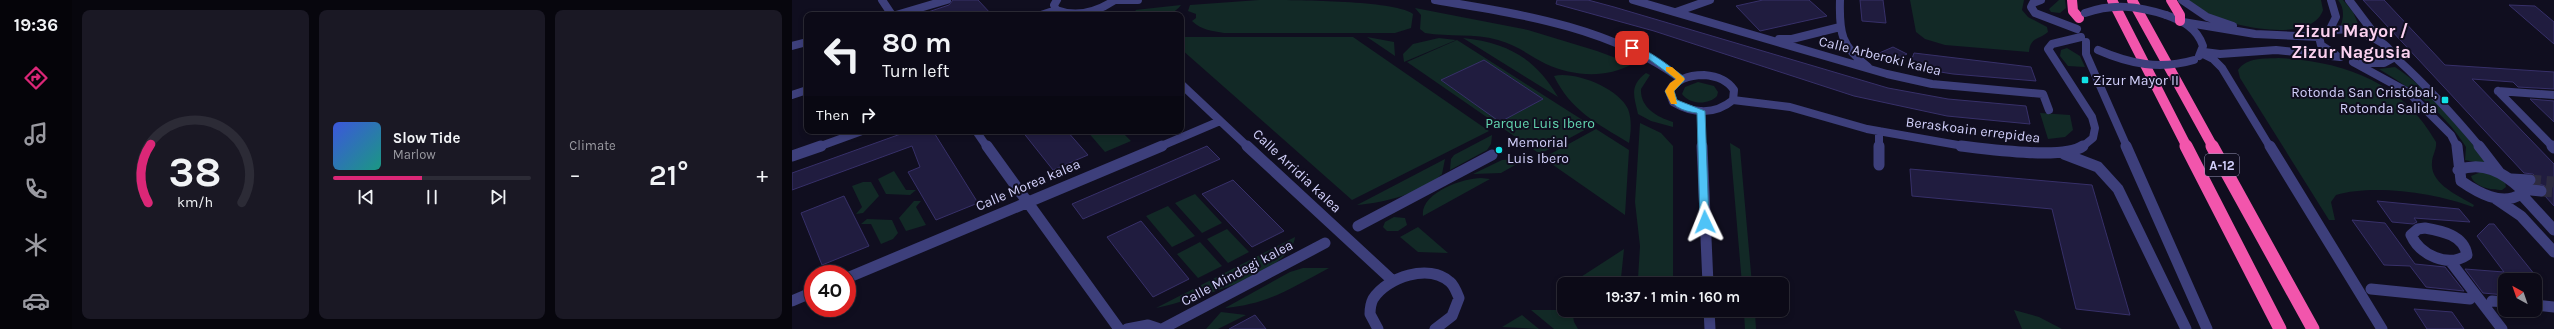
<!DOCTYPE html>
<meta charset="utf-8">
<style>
:root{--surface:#0c0a17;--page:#1a1824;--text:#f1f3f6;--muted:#9a9aa1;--line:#2c2b36;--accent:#db2777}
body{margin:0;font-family:Karla,sans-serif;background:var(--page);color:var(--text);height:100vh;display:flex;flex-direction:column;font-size:15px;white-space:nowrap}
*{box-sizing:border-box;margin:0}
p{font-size:13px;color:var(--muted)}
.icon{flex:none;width:22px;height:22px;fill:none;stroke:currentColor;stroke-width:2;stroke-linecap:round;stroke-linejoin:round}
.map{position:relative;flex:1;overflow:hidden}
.details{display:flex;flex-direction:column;gap:10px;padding:10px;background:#07060d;width:720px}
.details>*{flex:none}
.guide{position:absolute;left:12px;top:12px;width:380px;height:122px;border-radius:8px;box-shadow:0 2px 6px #0003,0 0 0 1px var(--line);background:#0c0a17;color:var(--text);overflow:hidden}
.needle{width:26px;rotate:320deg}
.tools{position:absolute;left:1706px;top:273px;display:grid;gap:8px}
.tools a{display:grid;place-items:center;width:44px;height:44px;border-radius:8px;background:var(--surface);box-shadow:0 2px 6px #0003,0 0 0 1px var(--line);font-size:20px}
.speed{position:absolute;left:12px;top:265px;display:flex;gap:8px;font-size:20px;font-weight:700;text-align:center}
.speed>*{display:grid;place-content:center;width:52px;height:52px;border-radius:50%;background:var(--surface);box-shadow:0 2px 6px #0003,0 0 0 1px var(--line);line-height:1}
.speed .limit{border:6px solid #d22;background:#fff;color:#111}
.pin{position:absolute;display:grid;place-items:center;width:34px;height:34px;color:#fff;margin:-17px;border-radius:8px;box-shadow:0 2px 6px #0006}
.me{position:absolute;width:44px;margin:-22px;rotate:358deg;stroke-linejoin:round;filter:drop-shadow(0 0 3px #0008)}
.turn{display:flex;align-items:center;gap:14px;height:84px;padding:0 12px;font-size:18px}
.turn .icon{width:52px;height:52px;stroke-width:2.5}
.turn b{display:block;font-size:28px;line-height:34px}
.then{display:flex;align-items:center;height:38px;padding:0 12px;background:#0003;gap:8px;font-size:15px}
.big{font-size:30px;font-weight:600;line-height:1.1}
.details .widget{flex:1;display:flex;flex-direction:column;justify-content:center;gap:6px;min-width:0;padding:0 14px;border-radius:8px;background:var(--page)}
.details .dial{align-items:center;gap:0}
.dial svg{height:104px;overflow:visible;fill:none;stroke:var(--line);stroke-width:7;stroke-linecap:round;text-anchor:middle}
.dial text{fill:var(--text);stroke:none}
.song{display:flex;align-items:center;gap:12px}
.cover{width:48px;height:48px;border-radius:6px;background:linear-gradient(135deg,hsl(230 70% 55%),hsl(170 70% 35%))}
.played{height:4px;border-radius:2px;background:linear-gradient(90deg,var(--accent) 45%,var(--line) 45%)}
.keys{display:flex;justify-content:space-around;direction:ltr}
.heat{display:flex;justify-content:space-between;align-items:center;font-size:22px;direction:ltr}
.details .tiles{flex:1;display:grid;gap:10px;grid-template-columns:repeat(3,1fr)}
.trip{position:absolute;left:765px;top:277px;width:232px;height:40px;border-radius:8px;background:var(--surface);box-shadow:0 2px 6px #0003,0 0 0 1px var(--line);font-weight:600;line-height:40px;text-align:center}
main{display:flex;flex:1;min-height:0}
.menu{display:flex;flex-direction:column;width:72px;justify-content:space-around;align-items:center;background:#050409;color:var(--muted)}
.menu .icon{width:28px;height:28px}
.menu .selected{color:var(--accent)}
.menu b{font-size:18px;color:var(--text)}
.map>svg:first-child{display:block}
.green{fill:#122926}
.building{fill:#201c3f;stroke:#373069}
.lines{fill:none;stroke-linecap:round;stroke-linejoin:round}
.minor-tunnel{stroke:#2d2b40;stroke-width:11;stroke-dasharray:11 5.5;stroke-linecap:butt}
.minor-far1{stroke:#3d3f7b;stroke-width:8}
.minor{stroke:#3d3f7b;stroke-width:11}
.highway-far1{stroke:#f255ac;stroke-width:10}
.highway{stroke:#f255ac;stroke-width:13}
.minor-bridge{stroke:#3d3f7b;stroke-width:8}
.route{fill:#4fc3f7;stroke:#337fa1}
.slow{fill:#f59e0b}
.poi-dot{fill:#11e1e6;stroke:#100e1f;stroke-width:1.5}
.labels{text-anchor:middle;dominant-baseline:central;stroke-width:4;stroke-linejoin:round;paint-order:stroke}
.shield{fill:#100e1f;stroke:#9896b9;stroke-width:1}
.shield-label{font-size:13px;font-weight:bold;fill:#d2d0fb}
.street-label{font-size:14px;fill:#d2d0fb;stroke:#100e1f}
.poi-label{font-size:14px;fill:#d2d0fb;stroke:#100e1f;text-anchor:start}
.park-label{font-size:14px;fill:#62d5b0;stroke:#100e1f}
.district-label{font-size:18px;font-weight:bold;fill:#fcd2f0;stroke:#100e1f}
</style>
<main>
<nav class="menu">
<b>19:36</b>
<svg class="icon selected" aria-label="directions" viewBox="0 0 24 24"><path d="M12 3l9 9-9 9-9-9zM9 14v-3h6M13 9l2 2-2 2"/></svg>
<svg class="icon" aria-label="music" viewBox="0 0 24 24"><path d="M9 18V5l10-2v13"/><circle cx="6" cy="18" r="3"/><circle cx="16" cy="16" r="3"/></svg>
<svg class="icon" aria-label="phone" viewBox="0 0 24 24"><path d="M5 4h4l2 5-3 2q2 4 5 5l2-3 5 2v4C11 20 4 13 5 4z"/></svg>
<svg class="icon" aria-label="climate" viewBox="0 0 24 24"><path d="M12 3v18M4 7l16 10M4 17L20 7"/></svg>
<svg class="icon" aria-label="car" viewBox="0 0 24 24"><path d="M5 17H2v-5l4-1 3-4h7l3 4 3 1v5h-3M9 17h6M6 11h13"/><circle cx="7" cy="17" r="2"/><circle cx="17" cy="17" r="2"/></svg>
</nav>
<section class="details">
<div class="tiles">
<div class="widget dial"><svg viewBox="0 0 100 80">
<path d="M14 69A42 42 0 1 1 86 69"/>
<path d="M14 69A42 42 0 0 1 16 24" stroke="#db2777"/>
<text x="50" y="56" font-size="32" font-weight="700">38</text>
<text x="50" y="72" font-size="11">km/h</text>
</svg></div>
<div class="widget">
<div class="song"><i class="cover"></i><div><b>Slow Tide</b><p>Marlow</p></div></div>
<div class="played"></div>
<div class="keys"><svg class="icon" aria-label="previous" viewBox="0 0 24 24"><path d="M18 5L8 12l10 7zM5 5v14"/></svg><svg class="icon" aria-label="pause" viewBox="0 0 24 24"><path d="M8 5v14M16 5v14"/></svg><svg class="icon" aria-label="next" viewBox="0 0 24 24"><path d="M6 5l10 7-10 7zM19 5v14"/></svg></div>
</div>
<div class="widget"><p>Climate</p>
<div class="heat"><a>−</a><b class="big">21°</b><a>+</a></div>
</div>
</div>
</section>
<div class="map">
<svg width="1762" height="329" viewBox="0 0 1762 329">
<rect width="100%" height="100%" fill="#100e1f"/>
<path class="green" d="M467,0c29,0 137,0 154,14l-2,14 -16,5h-171c-11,-2 -23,-3 -32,-12l4,-3v-4l-8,-3 2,-6z
M1118,0h114l-2,10 6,7 19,10 1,5c-9,8 -18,5 -19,20l-84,-7 -20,-6 -9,-7z
M1267,0h6l1,8 -6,5 -9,-1 -2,-3z
M1396,0h133l2,10c-11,34 -91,17 -114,4 -7,-4 -14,-9 -21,-14z
M1546,0h5l10,12 7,16 -19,-3c3,-9 3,-18 -3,-25z
M389,5c-9,13 -25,10 -40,10l-6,-5z
M623,8l113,22 69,21 35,13c-26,15 -60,12 -86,0 -16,-8 -29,-19 -48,-24 -24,-7 -49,-3 -73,-7l-5,-4 1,-14z
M389,37h172l136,94 -137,69 -171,-151z
M575,37l27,5 1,14z
M647,38l17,2 -52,22 -1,-8 10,-10z
M671,38c45,5 72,20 95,59z
M665,40l135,86 -52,28 -133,-92z
M1275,48l13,8 5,11 -17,-1 -8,-10 1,-6z
M1486,58c66,3 124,24 158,84 1,8 -4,13 -4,21 -2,21 27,33 42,42l-1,2c-38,-14 -99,-23 -137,-12l-5,7 4,18h-6l-89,-142 -2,-8c9,-13 26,-11 40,-12z
M1603,67c37,24 66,64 95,98l-25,-5 1,-13c-22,-35 -52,-57 -87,-78z
M854,73l4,2 -9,14c-1,18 15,28 32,33v5l-22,-6 -13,-7c-4,-18 -9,-28 8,-41z
M762,76c21,-5 64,12 74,33 4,10 3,23 1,34 -32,-20 -58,-32 -75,-67z
M906,82l16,4 4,6 -1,4c-8,9 -27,9 -35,-2l3,-7z
M1248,113l30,2 3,15 -8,7 -17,2z
M848,123l21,10 12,13v138h-24l-11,-5 2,-33 -5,-44z
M804,129l33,21 -4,65 -82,-57z
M295,131h34l10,10 -26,11z
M700,135l-1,9 -4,6 -37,20 1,-11 3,-4z
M938,143l10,6 12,135h-10z
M653,159l-3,15c-20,19 -58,29 -85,31z
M725,159h9l-25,14 -28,1 29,-14z
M102,171l12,19h10l-6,5 -24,-1 -8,-15z
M1689,172l17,5 7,5 1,5 -4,3c-11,0 -28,-3 -31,-14z
M689,178l9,1 -67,37c-3,-23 40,-38 58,-38z
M71,182h8l8,14 -16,17 -7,1 6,-7 -10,-21z
M403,194l27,29 -20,10 -27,-30z
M122,201h7l-5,6 10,18 -20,6 -7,-13z
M376,206l27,30 -23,11 -26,-31z
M602,217l11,1 2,7 -9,6h-11l-4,-4 2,-5z
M75,219l25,1 6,13 -5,6 -12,5 -10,-20h-10z
M626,227l30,26 -30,-1 -18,-15z
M435,229l22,23 -21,11 -21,-24z
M503,237c-4,37 -108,64 -139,71z
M408,242l22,24 -24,12 -21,-24z
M832,249l-3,29h-12l-15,6h-24z
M511,268h26c-38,20 -60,36 -104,40l65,-36z
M739,310h41l2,12 4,7h-24z
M1222,310l25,7 23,12h-40z
M429,312l25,3 -28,14h-12z
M952,313h11l1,16h-11z
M730,315l17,14 -37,-2z"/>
<path class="building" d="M161,0h25l14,15h-61l-3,-3 21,-7z
M765,0h31l26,7 274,81 60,11 78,7 4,18 -83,-8 -93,-20 -200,-65 -98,-27z
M971,0h46l18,16 -67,15 -24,-25z
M1068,0h23l3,23 -24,-2z
M1571,0h21l61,65 109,7v17l-36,-2 -5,-5 -41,-3 82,85v42l-9,-10 3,-5 -3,-5 -9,-3v-6l-3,-3 -9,-1z
M1717,5l26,1 19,16v22z
M1101,47l14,7 -16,8 -14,-8z
M1122,53l117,14 5,14 -83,-7 -44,-7z
M692,60l59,39 -43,23 -59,-42z
M1738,99l24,2v21z
M117,131h24l45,72 -42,17 -28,-48 12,-5 -8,-21 -120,44v-17z
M230,131h45l21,24 -35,15z
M415,146l13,13 -137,60 -11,-15z
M1118,169l182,16 38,130 -54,-6 -24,-100 -140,-13z
M441,180l51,51 -32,16 -50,-53z
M52,196l25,50 -47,19 -21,-52z
M1585,201l82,8 11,13 -56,-4 3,4 -4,2 -21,-2z
M1560,220l33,3 30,41 30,3 19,24 -38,-4 -16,-21 -26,-1z
M349,221l48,58 -36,18 -46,-60z
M1697,224h5l45,56h-30l-4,-6v21l-22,-2 -18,-24 39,3 -27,-36z
M1622,309l38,3 12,17h-37z
M463,315l11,14h-37z"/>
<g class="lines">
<path class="minor-tunnel" d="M1738,180l24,2
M1749,191l13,1"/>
<path class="minor-far1" d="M90,0l10,15
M265,0l-3,5 2,5c21,8 41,2 59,-10
M323,0h23
M643,0c85,14 175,27 246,79
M841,0l254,74 45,10 111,10 6,16
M1048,0c-1,33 1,46 28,67
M1249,0l-8,3 -2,4 4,6 42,16
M1390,0l25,17 26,9
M1557,0l30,40
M884,12l34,-12
M104,15l51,-15
M249,15l15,-5
M1374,15c17,6 31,13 37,31l-4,10
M1391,22l72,12 64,3
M1537,31l7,-14 -5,-17
M1289,37l-29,7 -4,5 44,68 3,11 -2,10 -11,9
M1527,37c18,-14 45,-6 63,6 7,4 10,11 16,17 30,27 56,56 82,87
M1527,37l2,8 15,10
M987,39h13l48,-12
M1294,42v12l41,93
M0,46l15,-4
M1412,52l16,2 56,-4 64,7
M1409,53l12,6 9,9 48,79
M1561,62l55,30 43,43 6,12
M1570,63h22l11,-6
M912,75c12,1 23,4 30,15l-1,10c-18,15 -40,14 -60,2l-4,-11c8,-13 21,-16 35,-16z
M389,84l67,63
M1706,91l55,56
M1706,91l56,4
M0,95l15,-5
M941,100l57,7 77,22 102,18
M909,111l1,36
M184,131l11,16
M1087,131v16
M26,147l44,-16
M367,147l61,-26"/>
<path class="minor" d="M195,146l132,183
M455,146l146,135
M910,146l6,138
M1087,146v19
M1169,146c25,3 103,14 122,0
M1334,146l81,183
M1478,146l112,183
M1665,146l4,35c16,11 41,26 60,13
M1687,146l20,26
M1760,146l2,2
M1272,154l34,13 20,22 68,140
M0,156l29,-10
M1666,170c25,-9 45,2 63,19v5
M1719,179l19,1
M1729,189l20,2
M1729,194l33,36
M1704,199l25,17 33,36
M566,226l134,-71
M1633,228c17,3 39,7 42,27 -19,13 -47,0 -56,-20l7,-6z
M1658,261l52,68
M55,278l315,-132
M1579,289l99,10
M0,301l21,-9
M1700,301l13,1
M1743,305l19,2
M917,310l1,19
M335,329l21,-4 12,4
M370,329l163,-86
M586,329l-8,-15c0,-4 1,-11 3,-15 14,-22 56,-36 77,-17 4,3 7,11 9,16l-7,18 -17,13"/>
<path class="highway-far1" d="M1280,0l1,11 6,7
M1320,0l75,147
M1340,0l81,147
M1379,0l9,15v6"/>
<path class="highway" d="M1394,146l94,183
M1420,146l101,183"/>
<path class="minor-bridge" d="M1293,13c28,-10 53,-7 81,2
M1306,50c32,14 62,20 96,10"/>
</g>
<path class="route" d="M837,46c14,-2 44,23 55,31v4l-10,10 3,9 28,11 4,113 -4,1 -5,-3 -3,-109c-16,-2 -26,-7 -32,-22l11,-12 -26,-19 -21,-11z"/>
<path class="slow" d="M874,67h6l13,12 -11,12 3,13h-6l-6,-13 5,-8 6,-4 -10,-8z"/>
<g class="poi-dot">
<rect x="1289" y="76" width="8" height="8" rx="2"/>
<rect x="1649" y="96" width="8" height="8" rx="2"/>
<circle cx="707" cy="150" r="4"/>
</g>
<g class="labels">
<rect class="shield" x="1413" y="154" width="34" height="22" rx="3"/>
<g class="shield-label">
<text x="1430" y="165">A-12</text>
</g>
<g class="street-label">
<text transform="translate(1088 56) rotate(14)">Calle Arberoki kalea</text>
<text transform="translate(1181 130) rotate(7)">Beraskoain errepidea</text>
<text transform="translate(505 171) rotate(43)">Calle Arridia kalea</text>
<text transform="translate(236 185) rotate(-23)">Calle Morea kalea</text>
<text transform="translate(445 273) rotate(-28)">Calle Mindegi kalea</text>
</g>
<g class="poi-label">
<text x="1301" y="80">Zizur Mayor II</text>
<text x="1645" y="92" text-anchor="end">Rotonda San Cristóbal,<tspan x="1645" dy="16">Rotonda Salida</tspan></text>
<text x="715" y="142">Memorial<tspan x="715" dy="16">Luis Ibero</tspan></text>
</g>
<g class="park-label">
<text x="748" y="123">Parque Luis Ibero</text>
</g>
<g class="district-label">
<text x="1559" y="31">Zizur Mayor /<tspan x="1559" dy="21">Zizur Nagusia</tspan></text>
</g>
</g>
</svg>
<div class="tools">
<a><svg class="needle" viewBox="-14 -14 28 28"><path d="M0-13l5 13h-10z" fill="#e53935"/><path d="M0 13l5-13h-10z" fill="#9a9aa1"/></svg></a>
</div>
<div class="speed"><div class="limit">40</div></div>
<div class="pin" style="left:840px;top:48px;background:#d93025"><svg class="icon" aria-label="arrive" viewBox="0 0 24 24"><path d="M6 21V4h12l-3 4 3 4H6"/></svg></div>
<svg class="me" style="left:913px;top:222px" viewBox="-20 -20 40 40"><path d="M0-17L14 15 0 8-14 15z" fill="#4fc3f7" stroke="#fff" stroke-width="4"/></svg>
<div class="trip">19:37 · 1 min · 160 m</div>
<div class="guide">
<div class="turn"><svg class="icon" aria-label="left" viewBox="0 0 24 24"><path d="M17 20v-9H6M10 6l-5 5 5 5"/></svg><div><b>80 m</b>Turn left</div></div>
<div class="then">Then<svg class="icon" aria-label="right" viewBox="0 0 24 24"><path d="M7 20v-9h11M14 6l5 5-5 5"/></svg></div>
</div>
</div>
</main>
